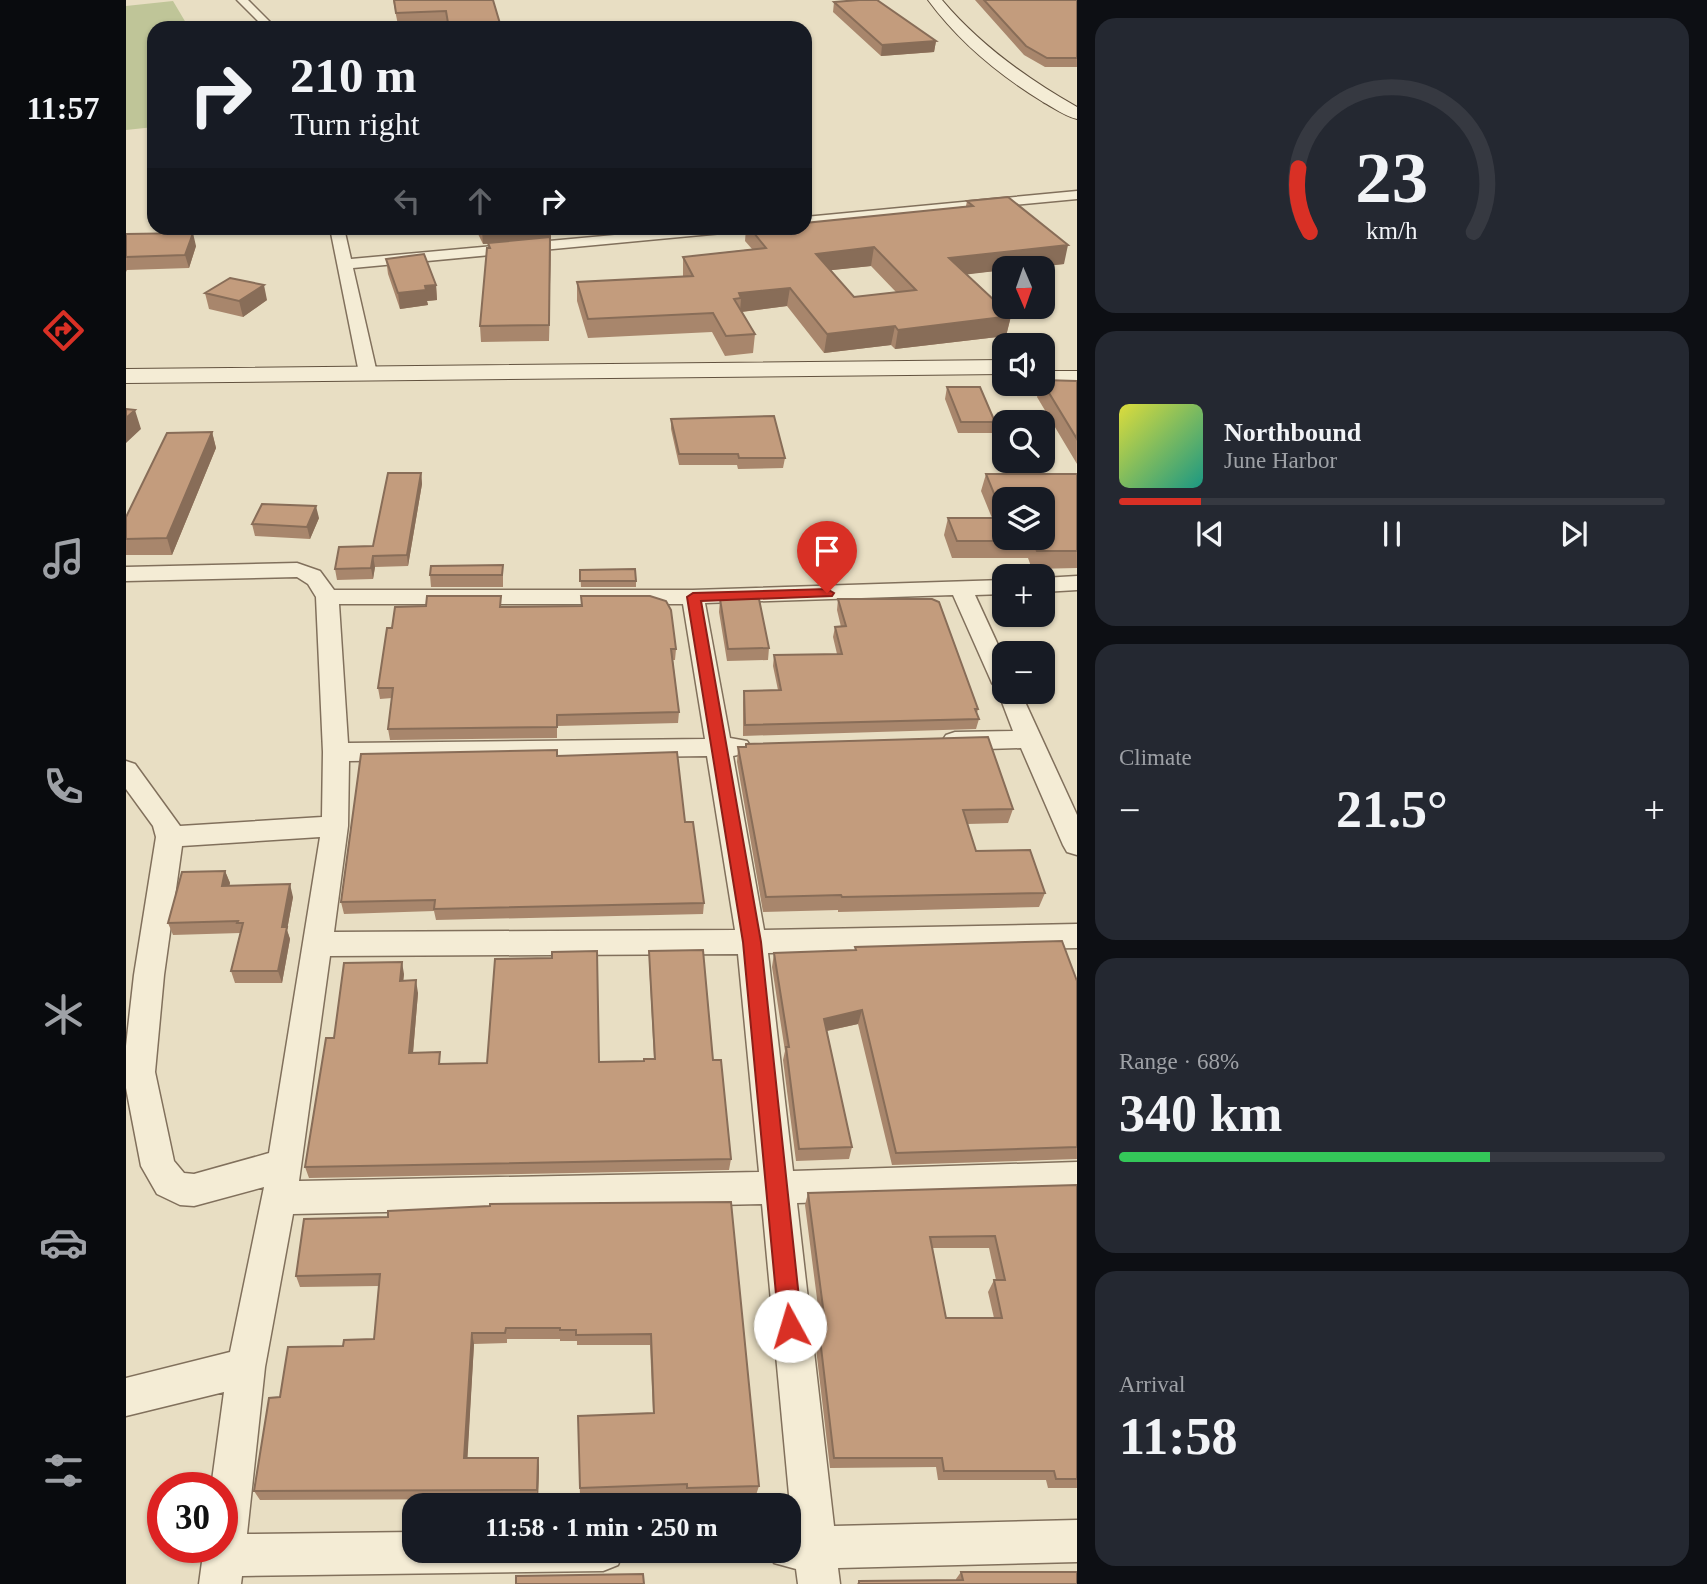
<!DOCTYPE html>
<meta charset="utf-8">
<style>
:root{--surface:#171b24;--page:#242831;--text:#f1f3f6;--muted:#9ea1a6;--line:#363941;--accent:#d93025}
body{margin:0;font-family:"Times New Roman",serif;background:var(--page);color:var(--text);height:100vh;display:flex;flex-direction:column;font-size:26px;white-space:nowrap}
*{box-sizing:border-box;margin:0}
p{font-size:23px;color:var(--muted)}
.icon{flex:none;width:38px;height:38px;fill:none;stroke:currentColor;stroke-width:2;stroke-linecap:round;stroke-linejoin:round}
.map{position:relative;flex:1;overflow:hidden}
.details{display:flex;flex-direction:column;gap:18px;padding:18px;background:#0d0f14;width:630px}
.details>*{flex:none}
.hud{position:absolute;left:21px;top:21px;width:665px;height:214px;border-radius:21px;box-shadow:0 2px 5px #0004;background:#171b24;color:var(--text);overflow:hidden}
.needle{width:46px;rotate:178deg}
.fabs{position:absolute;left:866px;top:256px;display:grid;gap:14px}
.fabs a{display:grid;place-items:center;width:63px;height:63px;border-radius:14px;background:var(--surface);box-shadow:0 2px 5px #0004;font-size:35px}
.speed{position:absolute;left:21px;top:1472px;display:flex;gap:14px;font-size:35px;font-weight:700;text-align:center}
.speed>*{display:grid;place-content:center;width:91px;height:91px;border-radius:50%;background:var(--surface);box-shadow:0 2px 5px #0004;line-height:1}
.speed .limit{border:10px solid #d22;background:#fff;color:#111}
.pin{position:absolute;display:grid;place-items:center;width:60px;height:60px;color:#fff;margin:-72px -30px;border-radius:50% 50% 50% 0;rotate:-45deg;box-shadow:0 0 7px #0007}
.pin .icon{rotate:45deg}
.me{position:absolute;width:77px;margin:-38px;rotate:354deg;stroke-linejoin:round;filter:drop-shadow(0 0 5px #0008)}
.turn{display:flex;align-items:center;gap:24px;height:147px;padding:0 28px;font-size:32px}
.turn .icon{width:91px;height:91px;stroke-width:2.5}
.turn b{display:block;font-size:49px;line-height:60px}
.lanes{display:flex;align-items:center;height:66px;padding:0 28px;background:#0003;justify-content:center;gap:35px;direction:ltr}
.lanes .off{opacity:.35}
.big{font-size:52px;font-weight:600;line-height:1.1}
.details .tile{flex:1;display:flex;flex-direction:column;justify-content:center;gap:10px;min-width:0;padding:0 24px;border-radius:21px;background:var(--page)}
.details .dial{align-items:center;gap:0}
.dial svg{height:182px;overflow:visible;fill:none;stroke:var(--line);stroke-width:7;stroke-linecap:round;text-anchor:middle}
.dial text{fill:var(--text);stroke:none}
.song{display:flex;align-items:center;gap:21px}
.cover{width:84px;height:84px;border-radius:10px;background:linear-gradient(135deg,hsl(60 70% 55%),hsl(170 70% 35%))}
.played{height:7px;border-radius:4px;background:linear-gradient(90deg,var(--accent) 15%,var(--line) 15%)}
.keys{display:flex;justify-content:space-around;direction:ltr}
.heat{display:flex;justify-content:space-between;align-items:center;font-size:38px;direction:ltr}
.charge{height:10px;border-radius:5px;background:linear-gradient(90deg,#34c759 68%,var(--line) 0)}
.trip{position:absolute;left:276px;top:1493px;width:399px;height:70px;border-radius:21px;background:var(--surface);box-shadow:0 2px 5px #0004;font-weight:600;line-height:70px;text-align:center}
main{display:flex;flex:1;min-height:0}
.dock{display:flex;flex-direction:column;width:126px;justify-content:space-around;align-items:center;background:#090b0e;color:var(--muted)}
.dock .icon{width:49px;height:49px}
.dock .on{color:var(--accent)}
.dock b{font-size:32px;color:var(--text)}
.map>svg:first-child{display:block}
.green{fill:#bfc598}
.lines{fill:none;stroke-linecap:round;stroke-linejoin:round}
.street-casing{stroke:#81705c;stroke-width:3}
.secondary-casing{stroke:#62523f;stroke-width:2}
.street{fill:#f4ecd5;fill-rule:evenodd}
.secondary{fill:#f4ecd5;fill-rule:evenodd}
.wall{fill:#a8866c;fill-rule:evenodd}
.shaded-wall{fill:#886d58}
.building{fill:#c39c7d;stroke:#886d58;stroke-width:2;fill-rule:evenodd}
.route{fill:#d93025;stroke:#8d1f18;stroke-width:2}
</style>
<main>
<nav class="dock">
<b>11:57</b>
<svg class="icon on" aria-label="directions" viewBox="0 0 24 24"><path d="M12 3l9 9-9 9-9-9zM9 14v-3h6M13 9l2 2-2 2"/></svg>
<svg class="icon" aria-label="music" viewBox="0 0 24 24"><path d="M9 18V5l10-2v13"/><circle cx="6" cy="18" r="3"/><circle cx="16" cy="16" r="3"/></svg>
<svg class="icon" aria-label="phone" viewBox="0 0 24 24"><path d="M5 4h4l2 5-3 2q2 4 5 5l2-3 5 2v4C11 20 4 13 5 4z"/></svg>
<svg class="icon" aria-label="climate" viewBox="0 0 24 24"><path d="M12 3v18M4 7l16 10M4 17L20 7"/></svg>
<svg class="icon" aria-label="car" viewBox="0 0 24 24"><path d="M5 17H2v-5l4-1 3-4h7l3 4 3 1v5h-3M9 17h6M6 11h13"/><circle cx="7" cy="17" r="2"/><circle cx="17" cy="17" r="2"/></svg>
<svg class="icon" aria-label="filters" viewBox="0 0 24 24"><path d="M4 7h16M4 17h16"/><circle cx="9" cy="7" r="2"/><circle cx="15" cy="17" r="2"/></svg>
</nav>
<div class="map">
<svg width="951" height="1584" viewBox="0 0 951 1584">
<rect width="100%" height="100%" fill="#e8dec3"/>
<path class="green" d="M47,1l16,27h-35v99l-28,3v-124z"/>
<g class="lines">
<g class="street-casing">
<path id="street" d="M111,0h11l28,28h-11z
M951,191v8l-272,26v-8z
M204,228h14l7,31 340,-31h49l-7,4 -380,36 24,105 -9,5 -9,-5z
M171,563l23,8 14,19h359l311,-10v14l-29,1 29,63v33h16l57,124v40l-10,-3 -4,-7 -42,-97 -66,2 -9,-3 -4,-6 4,-6 9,-3 58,-1 -16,-42 -5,-6 -39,-88 -248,8 25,135 17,3 4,6 -4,6 -14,3 31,174 313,-6v24l-309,5 25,218 284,-9v32l-280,9 37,323 243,-6v42l-239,6 2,16h-42l-2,-15 -22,-6 -5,-13h20v-23h3l-30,-323 -469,10 -28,153 -18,167 168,-2v18h209l-6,15 -15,6 -361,5 -1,8h-42l5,-37h18v-59h-11l13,-96 -98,24v-38l104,-26 34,-165 -70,19 -14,-1 -23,-11 -16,-28 -15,-78v-42l8,-71 22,-138 -3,-11 -27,-37v-28l9,3 45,62 142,-9 1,-65 -7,-155 -8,-13 -11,-7 -171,4v-14zM213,604h344l22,135 -357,4zM581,756l28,174 -401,2 14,-106 1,-65zM194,837l-51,316 -75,21 -10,-1 -10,-12 -19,-89 9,-97 18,-129zM612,954l21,218 -460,9 31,-225z
M951,576v14l-34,2v-14z"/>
</g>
<g class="secondary-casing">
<path id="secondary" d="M802,0h14c38,45 84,78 135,107v12c-12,-3 -23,-11 -34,-17 -44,-27 -84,-60 -115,-102z
M878,360v14l-878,9v-14z
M917,371h34v14l-43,-2h9z"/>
</g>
<use href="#street" class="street"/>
<use href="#secondary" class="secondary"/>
</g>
<path class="wall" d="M267,0h100l8,28h-53l-1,-5 -49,2z
M849,0h102v67h-32l-21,-12z
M708,2l102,39 -2,11 -53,4 -48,-44z
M841,201l97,63 -37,4h-23v2l-38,4 45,42 -5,20 -111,13 -4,-4 -67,8 -37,-47 -45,6 13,22 -2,19 -28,3 -13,-24 -124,6 -11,-37v-19l106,-5v-20l69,-8 -7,-8 1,-13h59l161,-22zM745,266l25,26 -42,5 -23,-27z
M349,228h76l-2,113 -68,1 -1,-16 8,-78v-4h-5z
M0,234l70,12 -7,22 -62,2 -1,2z
M260,259l50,26 1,15 -10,1 1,4 -28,4 -12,-35z
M79,293l62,7 -24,17 -34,-8z
M951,381v83l-40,-67 4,-14z
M821,387l48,35 -3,11h-34l-13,-34z
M545,419l114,39 -2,10 -45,1 -1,-4h-58l-8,-36z
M86,432l4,16 -44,107h-46v-38z
M295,473l1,11 -14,82 -33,1 -2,12 -36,1 -2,-11 38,-23z
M860,474h91v94l-45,1 -4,-11h-76l-8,-23 4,-17h44l-11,-27z
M193,518l-9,21 -55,-3 -3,-12z
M377,565v22h-72l-1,-12z
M454,570l56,11v6h-55z
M594,599l49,49 -1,12 -41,1 -8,-49z
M712,599l140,110 -1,4 2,6 -3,10 -233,7v-34l1,-11 34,-1 -5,-24 1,-11 63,-1 -4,-17 2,-10h6l-4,-17z
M300,606l76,1 174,42 -1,11h-2l6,52 -1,11 -121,3v12l-167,2 -2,-11 4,-31 -12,1 -2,-11 14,-60z
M612,747l275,62 -5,14 -41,1 9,27 69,42 -6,14 -201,5v-2l-75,2 -26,-150z
M431,756l128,66 19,81 -1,11 -267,6 -2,-9 -90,3 -3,-12z
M99,871l5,12 -1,3 64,11 -6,33 3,9 -8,44h-47l-4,-12 9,-38 -67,2 -5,-12z
M729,947l222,34v178l-185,6 -34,-141 -31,7 25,116 -3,12 -53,2 -13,-101 2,-9 -13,-84 2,-14 81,-3z
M523,951l64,109 18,99 -2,11 -420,8 -4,-11 29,-129 70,-64 -1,7 15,12 -5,60 29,11 202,-3 10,-2 -5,-96z
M951,1185v303h-29l-2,-8h-108l-2,-13 -106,1 -15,-128 4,-10h2l-16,-125 3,-12zM806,1248h57l7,32h-2l-6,12 6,26h-48z
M605,1202l28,284 -3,9 -70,2 -1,-4 -105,4 -2,-81 75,-3 -3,-68h-73v-4h-17v-2h-53v4l-33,1 -7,114h71l1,9 -1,32 -278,1 -6,-9 26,-94 63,-51 31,-7 5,-53 -79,1 -4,-11 92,-59z
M835,1572l116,12h-220l2,-3 97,-1v-1z"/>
<path class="shaded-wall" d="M810,41l-2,11 -53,4 1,-11z
M389,228h36l-2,113 1,-103 -67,6 -1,-14z
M67,233l3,13 -7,22 -4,-13z
M942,245l-4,19 -37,4h-23v2l-58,7 3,-19z
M748,247l-3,19 -57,6 2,-18z
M138,285l3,15 -24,17 -4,-16z
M310,285l1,15 -10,1 1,4 -28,4 -2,-16 27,-7z
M664,288l-3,18 -47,6 1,-14 -2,-5z
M885,316l-5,20 -111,13 3,-19z
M769,326l-4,19 -67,8 3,-19z
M9,410l6,19 -15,14v-25z
M86,432l4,16 -44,107 -5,-17z
M295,473l1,11 -14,82 -1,-11z
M190,506l3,12 -9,21 -3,-12z
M247,556l2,11 -2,12 -2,-11z
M99,871l5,12 -4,15 -4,-12z
M164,884l3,13 -6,33 3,9 -8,44 -4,-12 4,-44z
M276,962l2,12 -2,19 -2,-12z
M290,980l2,13 -6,71 -3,-11z
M736,1010l-4,14 -37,8 3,-13z
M346,1333l2,11 -7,123 -3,-9z
M412,1458l1,9 -1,32 -1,-9z"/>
<path class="building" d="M268,0h99l8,27 -41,1 -1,-6 -11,1 -2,-12 -50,2z
M733,0h18l59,41 -54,4 -48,-43z
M858,0h93v58h-30l-21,-12z
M882,197l60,48 -119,13 62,58 -113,14 -3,-4 -68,8 -37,-46 -51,5 2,5 -7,1 21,35 -29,2 -13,-23 -125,6 -11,-37 116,-6 -10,-19 83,-9 -16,-20h55v-5l168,-17 -6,-5zM748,247l42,43 -62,7 -38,-43z
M354,228h35l-33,2z
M67,233l-8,22 -59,2v-23z
M424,237l-1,88 -69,1 7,-78h3l-2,-5z
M298,254l12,31 -11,1 1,4 -28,3 -12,-34z
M104,278l34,7 -25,16 -34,-8z
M917,380l34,1v58l-34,-56z
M821,387h33l15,35h-34z
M0,409l9,1 -9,8z
M648,416l11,42h-46l-1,-4h-59l-8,-35z
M86,432l-45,106 -41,1v-22l41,-84z
M262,473h33l-14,82 -34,1 -2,12 -36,1 4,-22 34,-1z
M860,474h91v77h-40l-4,-10h-76l-9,-23h56zM878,499h39v38h-39z
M136,504l54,2 -9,21 -55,-3z
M377,565l-1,10h-72l1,-9z
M509,569l1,12h-56v-11z
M301,596h74l-1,11 82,-1 -1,-10h69l16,5 5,9 5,39h-5l8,63 -122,3v12l-169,2 5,-41h-15l9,-60h5l3,-21 31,-1z
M594,599h39l10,49 -41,1z
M712,599h94l7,3 39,107h-3l4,10 -234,6 -1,-34 37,-1 -7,-35 68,-1 -7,-27 11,-1z
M862,737l25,72 -50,1 13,41 54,-1 15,43 -203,4 -1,-2 -75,2 -28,-150h8v-3z
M431,750v6l120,-4 8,70h8l11,81 -270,6 1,-9 -94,2 20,-148z
M99,871l-3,15 68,-2 -8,43h5l-9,44h-47l12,-48h-6l1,-2 -70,2 14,-51z
M936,941l15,40v166l-181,6 -34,-143 -38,9 28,128 -53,2 -13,-102h3l-15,-94 82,-3 -1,-3z
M577,950l10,110h8l10,99 -426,8 21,-129h8l10,-75 58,-1 -2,19 16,-1 -7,73 31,-1 -1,12 48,-1 8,-104 57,-1v-6l45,-1 2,111 45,-1v-2h11l-6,-108z
M951,1185v294h-21l-2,-8h-110l-2,-13h-108l-15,-128h7l-18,-137zM869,1236l10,44h-11l8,38h-56l-16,-81z
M605,1202l28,284 -72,2v-4l-107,4 -2,-72 76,-3 -3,-79 -75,1v-5h-16v-2h-54l-1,5h-33l-8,125h74l-1,32 -283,1 15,-93 11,-1 8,-50 55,-1 1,-6 30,-1 6,-65 -84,2 8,-57 84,-2v-6l102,-5v-2z
M835,1572h116v12h-218v-3l104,-1z
M517,1574l1,10h-128v-8z"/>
<path class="route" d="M701,589l7,4 -2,3 -131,5 60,341 41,384 -4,8 -8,3 -8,-3 -3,-8 -36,-384 -56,-345 6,-4z"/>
</svg>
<div class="fabs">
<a><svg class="needle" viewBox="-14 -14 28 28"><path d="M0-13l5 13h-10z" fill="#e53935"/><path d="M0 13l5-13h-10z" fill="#9ea1a6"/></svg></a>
<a><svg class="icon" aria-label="sound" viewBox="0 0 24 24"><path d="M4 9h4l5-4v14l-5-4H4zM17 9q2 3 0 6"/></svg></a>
<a><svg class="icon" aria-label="search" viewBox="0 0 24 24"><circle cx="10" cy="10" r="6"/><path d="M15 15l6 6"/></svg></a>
<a><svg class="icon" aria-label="layers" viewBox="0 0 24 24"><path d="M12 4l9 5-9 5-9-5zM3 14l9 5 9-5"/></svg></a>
<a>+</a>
<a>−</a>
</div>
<div class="speed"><div class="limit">30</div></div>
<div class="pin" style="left:701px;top:593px;background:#d93025"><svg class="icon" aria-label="arrive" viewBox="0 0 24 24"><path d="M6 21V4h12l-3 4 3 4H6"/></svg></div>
<svg class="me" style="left:664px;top:1326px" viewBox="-20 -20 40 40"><circle r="19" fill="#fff"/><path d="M0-13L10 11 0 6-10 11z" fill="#d93025"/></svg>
<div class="trip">11:58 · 1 min · 250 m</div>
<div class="hud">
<div class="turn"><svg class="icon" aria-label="right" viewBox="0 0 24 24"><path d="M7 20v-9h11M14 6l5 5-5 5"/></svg><div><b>210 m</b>Turn right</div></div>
<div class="lanes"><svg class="icon off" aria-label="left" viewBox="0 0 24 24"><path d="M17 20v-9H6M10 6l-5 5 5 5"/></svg><svg class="icon off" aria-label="ahead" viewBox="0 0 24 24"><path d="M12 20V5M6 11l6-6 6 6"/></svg><svg class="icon" aria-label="right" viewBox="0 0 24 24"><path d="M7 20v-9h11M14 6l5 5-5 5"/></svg></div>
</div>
</div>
<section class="details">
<div class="tile dial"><svg viewBox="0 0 100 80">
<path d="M14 69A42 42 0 1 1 86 69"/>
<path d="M14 69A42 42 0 0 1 9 41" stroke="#d93025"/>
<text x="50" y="56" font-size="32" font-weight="700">23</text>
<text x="50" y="72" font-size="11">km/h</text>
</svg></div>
<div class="tile">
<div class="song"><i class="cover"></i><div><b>Northbound</b><p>June Harbor</p></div></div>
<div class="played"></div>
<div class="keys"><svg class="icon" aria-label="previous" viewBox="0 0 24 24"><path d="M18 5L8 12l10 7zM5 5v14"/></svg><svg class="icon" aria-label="pause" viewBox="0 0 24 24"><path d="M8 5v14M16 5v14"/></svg><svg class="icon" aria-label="next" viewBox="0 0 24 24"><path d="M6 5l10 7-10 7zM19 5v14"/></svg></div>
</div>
<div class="tile"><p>Climate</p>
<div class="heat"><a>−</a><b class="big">21.5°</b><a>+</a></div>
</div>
<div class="tile"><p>Range · 68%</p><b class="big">340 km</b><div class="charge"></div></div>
<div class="tile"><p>Arrival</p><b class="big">11:58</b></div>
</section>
</main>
